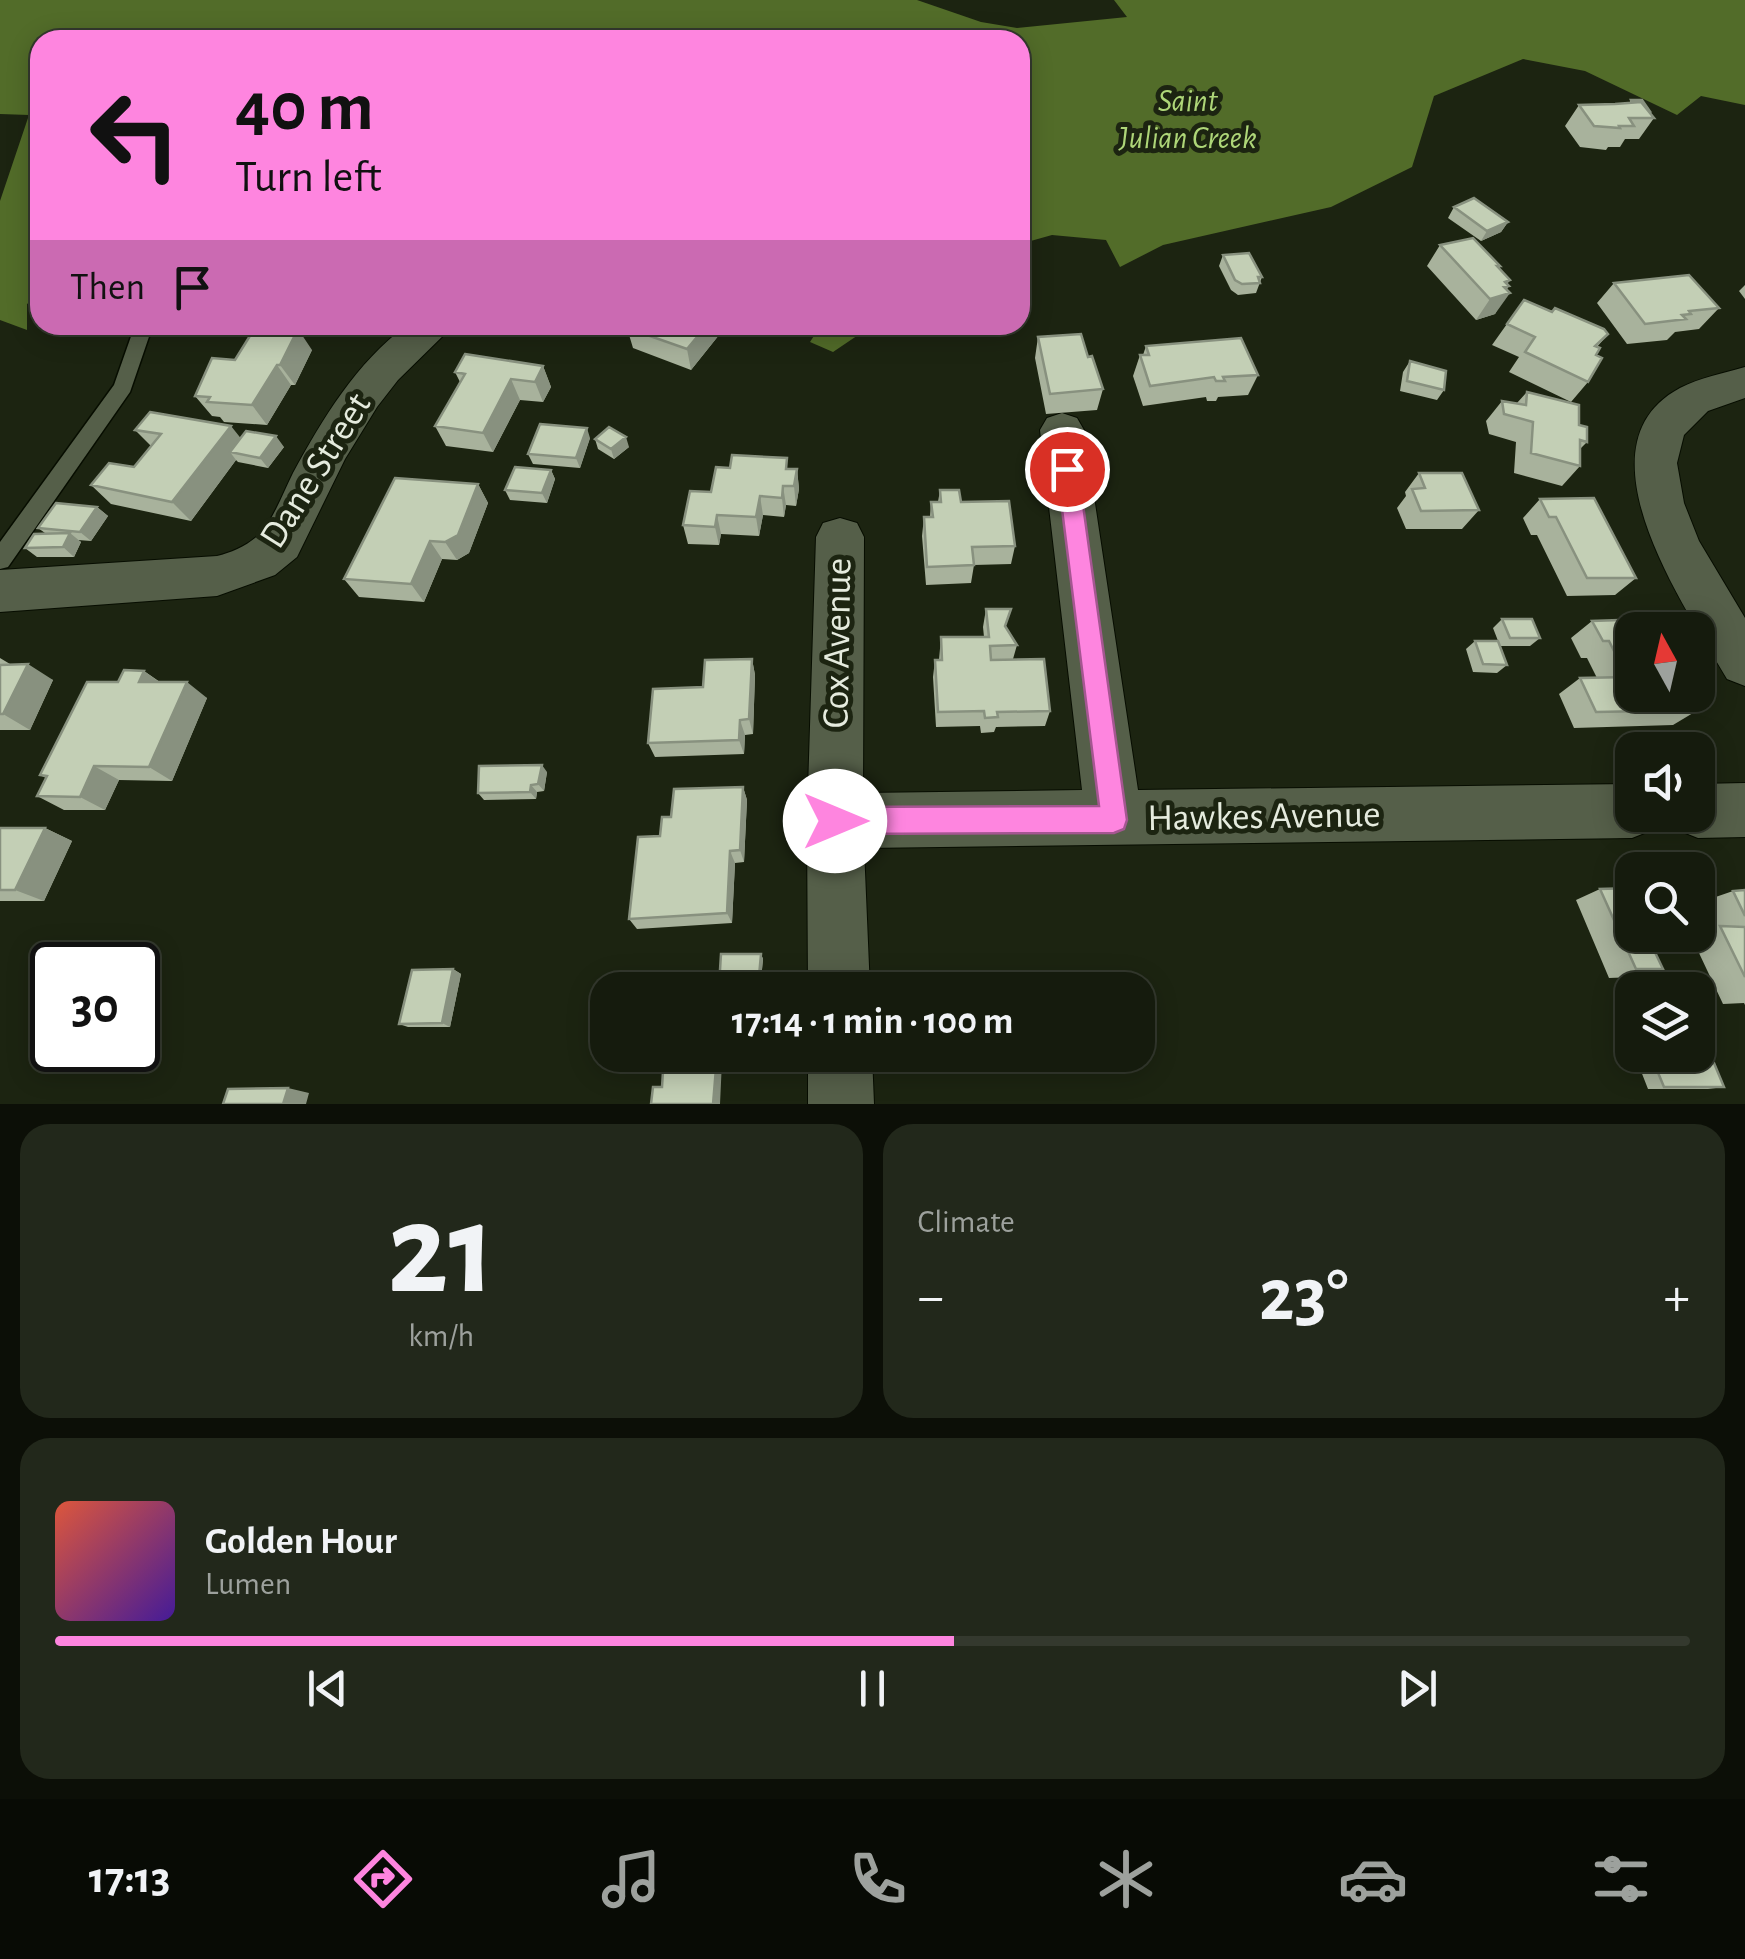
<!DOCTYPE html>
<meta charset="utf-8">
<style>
:root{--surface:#151b0d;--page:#22281b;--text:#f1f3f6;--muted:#9da19d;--line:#34392e;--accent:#fe85df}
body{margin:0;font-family:"Alegreya Sans",sans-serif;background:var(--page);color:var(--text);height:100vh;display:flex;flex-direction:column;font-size:38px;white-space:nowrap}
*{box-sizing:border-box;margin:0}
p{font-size:32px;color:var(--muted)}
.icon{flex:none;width:55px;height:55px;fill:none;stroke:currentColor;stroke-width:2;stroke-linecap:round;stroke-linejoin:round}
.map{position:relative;height:1104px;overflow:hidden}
.side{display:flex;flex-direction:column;gap:20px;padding:20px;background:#0c0f07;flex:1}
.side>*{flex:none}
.hud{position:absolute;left:30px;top:30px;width:1000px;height:305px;border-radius:30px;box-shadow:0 5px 25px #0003,0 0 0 2px var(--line);background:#fe85df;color:#111;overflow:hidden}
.needle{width:65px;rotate:352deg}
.tools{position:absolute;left:1615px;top:612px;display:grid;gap:20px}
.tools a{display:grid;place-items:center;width:100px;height:100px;border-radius:20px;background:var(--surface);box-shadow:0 5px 25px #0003,0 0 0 2px var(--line);font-size:50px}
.speed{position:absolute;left:30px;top:942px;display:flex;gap:20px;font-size:50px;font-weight:700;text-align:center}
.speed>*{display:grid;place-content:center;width:130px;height:130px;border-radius:50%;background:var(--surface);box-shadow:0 5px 25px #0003,0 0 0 2px var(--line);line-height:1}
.speed .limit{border:5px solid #111;border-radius:15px;background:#fff;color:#111}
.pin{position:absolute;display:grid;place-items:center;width:85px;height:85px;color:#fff;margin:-42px;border:5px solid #fff;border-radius:50%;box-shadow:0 2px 10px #0007}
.me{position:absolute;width:110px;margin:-55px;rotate:90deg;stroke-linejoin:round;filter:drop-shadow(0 0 8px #0008)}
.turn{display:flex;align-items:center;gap:35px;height:210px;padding:0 40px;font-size:45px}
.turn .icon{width:130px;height:130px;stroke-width:2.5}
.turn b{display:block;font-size:70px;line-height:85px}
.then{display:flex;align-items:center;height:95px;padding:0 40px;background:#0003;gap:20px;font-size:38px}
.big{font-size:75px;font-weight:700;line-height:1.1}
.side .card{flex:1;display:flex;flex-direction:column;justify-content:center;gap:15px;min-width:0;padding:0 35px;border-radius:30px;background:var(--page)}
.side .dial{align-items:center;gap:0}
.dial b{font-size:130px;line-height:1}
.song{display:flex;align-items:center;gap:30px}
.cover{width:120px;height:120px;border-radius:15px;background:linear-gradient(135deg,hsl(10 70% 55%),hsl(260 70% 35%))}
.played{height:10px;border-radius:5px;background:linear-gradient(90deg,var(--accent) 55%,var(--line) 55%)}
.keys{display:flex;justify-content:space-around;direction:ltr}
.heat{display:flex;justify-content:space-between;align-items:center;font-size:55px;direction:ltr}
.side .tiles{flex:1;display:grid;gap:20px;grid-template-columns:1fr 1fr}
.card:last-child{grid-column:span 2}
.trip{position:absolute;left:590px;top:972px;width:565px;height:100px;border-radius:30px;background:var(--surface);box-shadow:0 5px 25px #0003,0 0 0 2px var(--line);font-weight:700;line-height:100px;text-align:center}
.menu{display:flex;height:160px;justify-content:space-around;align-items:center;background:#080b05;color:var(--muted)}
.menu .icon{width:70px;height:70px}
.menu .current{color:var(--accent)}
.menu b{font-size:45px;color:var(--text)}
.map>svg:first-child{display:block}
.water{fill:#526c29}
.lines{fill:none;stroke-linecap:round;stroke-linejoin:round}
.lane-casing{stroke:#070d00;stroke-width:3}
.street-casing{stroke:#070d00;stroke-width:2}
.lane{fill:#555f49;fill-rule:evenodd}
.street{fill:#555f49;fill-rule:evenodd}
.wall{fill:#a8b29c}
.shaded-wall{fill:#88917f}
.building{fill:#c3cfb5;stroke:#88917f;stroke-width:2.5}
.route{fill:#fe85df;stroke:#a55691;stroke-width:2.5}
.labels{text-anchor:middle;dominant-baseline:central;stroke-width:10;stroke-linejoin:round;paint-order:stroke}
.far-water-label{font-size:32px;font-style:italic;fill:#aed678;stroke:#1c2411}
.street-label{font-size:38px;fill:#e5ebde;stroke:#1c2411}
</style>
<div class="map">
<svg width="1745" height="1104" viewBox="0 0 1745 1104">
<rect width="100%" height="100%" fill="#1c2411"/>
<path class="water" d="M0,0h917l64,22 36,6 110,-11 -13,-17h631v105l-44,-9 -24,19 -92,-44 -62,-12 -89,37 -22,71 -81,40 -168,38 -43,22 -14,-27 -54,-5 -32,9v-204h-980v255l-13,9v26l-27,-10v-119l29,-86 -29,-1z
M821,325h52l-40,27 -23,-10z"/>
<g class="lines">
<g class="lane-casing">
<path id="lane" d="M135,325h18l-23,67 -122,175 -8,2v-27l114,-157z"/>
</g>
<g class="street-casing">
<path id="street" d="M407,325h47l-56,55 -21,27 -32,52 -48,98 -22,18 -58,21 -217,16v-42l217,-14c17,-4 36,-13 47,-27 12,-16 20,-38 29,-56 30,-55 63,-110 114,-148z
M1745,367v31l-37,13 -24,24 -7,28 7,40 15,38 46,77v68l-18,-7c-39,-68 -156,-233 -47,-291 19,-10 44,-15 65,-21z
M1062,413l15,5 7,12 54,360 494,-6v31h26l-6,15 -20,8 -768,10 6,142h-62l-1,-169 9,-284 7,-14 17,-5 17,5 7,14 -1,256 219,-3 -42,-360 7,-12z
M1745,783v54l-47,1 -20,-8 -6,-15h26v-31z
M808,1055h64l2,49h-66z"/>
</g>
<use href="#lane" class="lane"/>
<use href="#street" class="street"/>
</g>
<path class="wall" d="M1631,100l23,18 -15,21h-14l-5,8h-12l-2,3 -26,-3 -15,-21 14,-21 36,-1 14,-1z
M1454,207l54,15 -7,10 -20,9 -33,-23z
M1440,245l60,21 -1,2 9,16 -1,6 -12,24 -19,6 -49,-54z
M1223,255l39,22 -6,16 -18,2 -7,-5 -12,-24z
M1614,283l105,25 -20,21 -24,3 -8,8 -40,4 -30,-41z
M1745,285v14l-6,-8z
M1524,300l84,34 -11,13 -9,35 -17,20 -62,-30 10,-15 -27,-12z
M292,325h35l-4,6z
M630,325h97l-36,45 -58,-22 -6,-20z
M1038,337l65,52 -6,21 -51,4 -11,-56z
M1146,346l112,29 -10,20 -30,2 -2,4h-9l-1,-4 -63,9 -10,-30 7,-21h3z
M312,350l-17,35h-4l-24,40 -43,-3 -4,-5 -8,-1 -17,-20 40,-36z
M1410,361l34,29 -7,10 -37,-9 3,-19z
M543,366l8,21 -8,15 -23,-2 -27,52 -47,-6 -11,-20 25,-44 -5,-10z
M1527,392l52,33 8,17 -7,7v17l-18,20 -48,-13 2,-31 -27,-8 -3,-13 16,-20 15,2z
M135,430l106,8 43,9 -16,21 -30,-6 -2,-2 -45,61 -80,-17 -20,-19 43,-18 17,-21z
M590,438l-10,30 -47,-4 -5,-10z
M595,439l34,8 -15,12 -16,-10z
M789,469h8l2,20 -3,17 -10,-1 -2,12 -21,-2 -4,21 -38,-2 -2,11 -31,-1 -5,-19 28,-33z
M551,470l4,9 -8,24 -37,-3 -5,-10z
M1419,473l60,37 -17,19h-56l-9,-21 9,-12 -1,-4z
M478,484l10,19 -19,50 -12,7 -15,-1 -18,43 -65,-5 -15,-18z
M940,490l21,12 54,44 -4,18 -37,1 -3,18 -45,2 -4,-49 2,-19h6l1,-15h7z
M1540,499l96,79 -21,17 -48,1 -30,-61h-6l-8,-17z
M97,507l11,9 -17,25 -13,-1 3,2 -7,15h-37l-12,-9 20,-15 -7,-5z
M986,609l20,19 11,17 -4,14 37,52 -5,15 -49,1 -2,5 -13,1 -1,-7 -44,1 -3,-50 2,-17h4l2,-23h43l-1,-10z
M1502,619l38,19 -10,8h-30l-7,-18z
M1592,621l106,89 -25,15 -99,3 -15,-34 21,-16h17l-10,-20h-6l-10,-20z
M1475,641l32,24 -10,8 -24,-1 -7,-23z
M0,658l10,6 43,16 -23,50h-30z
M752,659l3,16 -2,59 -8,1 -1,19 -89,3 -7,-14 55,-56z
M144,671l16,11 47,16 -35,83 -53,-1 -14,30h-41l-27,-14 9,-18 -6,-3 78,-93z
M547,772l-3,19 -7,1 -1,7 -52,1 -6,-7z
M743,787l4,13 -3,62 -9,1 -3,60 -95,6 -8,-10 31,-83 11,-19z
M0,828h45l27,13 -28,60h-44z
M1600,889l86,55 -30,10 7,15 -28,8 -26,1 -33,-78z
M1745,890v115l-1,-2 -21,1 -32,-68 25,-8 -12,-27 29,-10z
M761,954l2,5 -3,31h-39l-2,-4z
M453,969l8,5 -11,53h-42l-9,-3z
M1654,1063l70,24 -16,2h-60l-9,-23z"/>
<path class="shaded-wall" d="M1508,222l-7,10 -20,9 6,-10z
M1510,280l-4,6h3l-6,9 7,-2 -15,21 -19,6 14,-21 15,-17z
M707,325h20l-36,45 -4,-21z
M298,329l14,21 -17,35 -15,-20z
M277,365l14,20 -24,40 -15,-20z
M543,366l8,21 -8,15 -8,-20z
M511,379l9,21 -27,52 -10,-19z
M231,426l16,20 -17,6 6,8 -45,61 -19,-19z
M587,428l3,10 -10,30 -4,-10z
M276,436l8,11 -16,21 -8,-10z
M626,437l3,10 -15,12 -3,-10z
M797,469l2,20 -3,17 -2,-20z
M551,470l4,9 -8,24 -5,-10z
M478,484l10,19 -19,50 -12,7 -12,-18z
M783,486l3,19 -2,12 -2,-19z
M760,496l3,19 -4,21 -3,-19z
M97,507l11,9 -17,25 -11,-9z
M717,515l4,19 -2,11 -4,-18z
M70,533l11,9 -7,15 -11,-10z
M430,541l12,18 -18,43 -13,-18z
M752,659l3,16 -2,59 -4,-15z
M28,664l25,16 -23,50 -27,-16z
M144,671l22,16 -27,-5z
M187,682l20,16 -35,83 -23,-14z
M740,720l5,15 -1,19 -5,-14z
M542,765l5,7 -3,19 -6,-7z
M94,766l25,14 -14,30 -25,-13z
M531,785l6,7 -1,7 -6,-7z
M743,787l4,13 -3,62 -4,-12z
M45,828l27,13 -28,60 -29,-11z
M730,851l5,12 -3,60 -5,-10z
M761,954l2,5 -3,31 -2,-3z
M453,969l8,5 -11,53 -8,-4z
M717,1056l5,5 -2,43h-7z
M288,1088l21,5 -3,11h-23z"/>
<path class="building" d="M1631,100h11l9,13 -10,-11h-9z
M1641,102l13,16h-25l5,8h-15l1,2 -26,-2 -15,-21 36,-1z
M1474,198l34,24 -21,9 -33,-24z
M1473,238l27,28h-3l13,14 -5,2 4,4 -5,1 6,6 -20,6 -50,-54z
M1249,253l13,24h-4l2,6 -18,1 -7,-4 -12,-25z
M1689,275l30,33 -30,3 2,3 -9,1 4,4 -41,5 -31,-41z
M1524,300l28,12 3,-4 49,21 4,5 -13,12 5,2 -4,7 6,3 -14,24 -63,-30 10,-15 -28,-13z
M630,325h77l-20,24 -60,-21z
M256,326l42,3 -18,36h-3l-25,40 -45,-3 3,-5 -15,-1 17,-38 23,2z
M1081,334l7,23 4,-1 11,33 -53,5 -12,-57z
M1241,338l17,37 -35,2 2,4h-9l-2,-4 -64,9 -10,-31h9l-3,-9z
M465,354l78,12 -8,16 -24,-3 -28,54 -48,-7 30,-52 -10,-2z
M1410,361l36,10 -2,19 -37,-9z
M1527,392l52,13v20l8,2v15l-7,-2v26l-49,-13 2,-31 -29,-8 -2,-13 24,4z
M150,412l81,14 -59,76 -81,-17 18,-22 25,4 27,-33 -26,-4z
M540,424l47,4 -11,30 -48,-4z
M609,427l17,10 -15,12 -16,-10z
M246,431l30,5 -16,22 -30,-6z
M732,455l55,3 -1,11h11l-3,17h-11l-1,12 -22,-2 -4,21 -39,-2 -2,12 -32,-2 7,-34 21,1 5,-25 14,1z
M515,467l36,3 -9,23 -37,-3z
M1419,473h43l17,37 -58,1 -9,-22 13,-1z
M395,478l83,6 -20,51 -13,7 -15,-1 -19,43 -67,-5z
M940,490h19l2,12 48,-1 6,45 -43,1 2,18 -47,2 -3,-50h9l-2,-15h10z
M1594,498l42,80h-49l-31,-61h-7l-9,-18z
M56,503l41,4 -17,25 -42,-4z
M70,533l-7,14 -38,1 9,-14z
M986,609h25l-6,17 12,19 -27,1 1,14 53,-1 6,52 -53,1 1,5 -13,1 -1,-7 -46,1 -3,-52h7l-1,-23h48z
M1502,619h30l8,19h-30z
M1649,619l6,11h-23v65h58l8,15 -102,2 -16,-34 47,-1 -18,-36h-6l-11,-20z
M1475,641h23l9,24 -24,-1z
M752,659l-3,60 -9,1 -1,20 -91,3 5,-54 50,-2 2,-27z
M28,664l-25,50h-3v-49z
M124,670l20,1 -5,11h48l-38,85 -55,-1 -14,31 -43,-1 10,-20 -7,-1 47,-93h31z
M542,765l-4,19 -7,1 -1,7 -52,1 1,-27z
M743,787l-3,63 -10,1 -3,62 -98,6 9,-82 22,-1 2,-19h9l3,-28z
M0,828h45l-30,62h-15z
M1632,888v47h49l5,9 -34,2 11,23h-27l-36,-80z
M1745,890v26l-12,-25z
M1720,926l25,1v50z
M721,954h40l-3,33 -39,-1z
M453,969l-11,54 -43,1 13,-54z
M664,1056h53l-4,48h-62l2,-17h9z
M1654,1063h60l10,24h-60z
M288,1088l-5,16h-60l5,-15z"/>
<path class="route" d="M1067,461l11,8 49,351 -3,9 -10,4 -279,1 -9,-4 -4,-9 4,-10 9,-4 264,-1 -42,-337z"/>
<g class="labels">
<g class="far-water-label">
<text x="1188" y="101">Saint<tspan x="1188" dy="37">Julian Creek</tspan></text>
</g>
<g class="street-label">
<text transform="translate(316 471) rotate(-58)">Dane Street</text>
<text transform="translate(838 643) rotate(-89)">Cox Avenue</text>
<text transform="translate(1264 817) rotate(-1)">Hawkes Avenue</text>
</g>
</g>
</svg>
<div class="tools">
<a><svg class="needle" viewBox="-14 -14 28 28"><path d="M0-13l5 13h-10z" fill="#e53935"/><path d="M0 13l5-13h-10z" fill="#9da19d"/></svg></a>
<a><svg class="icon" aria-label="sound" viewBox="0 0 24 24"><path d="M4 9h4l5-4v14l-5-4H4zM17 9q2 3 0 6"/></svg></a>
<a><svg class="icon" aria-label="search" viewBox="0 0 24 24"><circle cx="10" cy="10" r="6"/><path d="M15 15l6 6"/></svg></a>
<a><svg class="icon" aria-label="layers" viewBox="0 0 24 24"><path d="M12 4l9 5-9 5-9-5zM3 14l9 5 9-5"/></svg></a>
</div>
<div class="speed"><div class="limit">30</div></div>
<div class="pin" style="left:1067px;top:469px;background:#d93025"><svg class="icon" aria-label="arrive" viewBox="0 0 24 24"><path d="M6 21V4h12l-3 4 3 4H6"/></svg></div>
<svg class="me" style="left:835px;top:821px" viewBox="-20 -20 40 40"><circle r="19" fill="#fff"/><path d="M0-13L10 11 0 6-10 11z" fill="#fe85df"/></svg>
<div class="trip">17:14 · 1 min · 100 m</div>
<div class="hud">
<div class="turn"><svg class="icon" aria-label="left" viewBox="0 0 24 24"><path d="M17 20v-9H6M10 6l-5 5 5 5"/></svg><div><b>40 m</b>Turn left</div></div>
<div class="then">Then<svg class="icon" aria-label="arrive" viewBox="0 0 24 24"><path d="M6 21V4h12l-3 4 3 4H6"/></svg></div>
</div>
</div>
<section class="side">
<div class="tiles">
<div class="card dial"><b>21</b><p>km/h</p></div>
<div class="card"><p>Climate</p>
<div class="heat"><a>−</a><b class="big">23°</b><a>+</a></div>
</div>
<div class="card">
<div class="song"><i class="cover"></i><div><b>Golden Hour</b><p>Lumen</p></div></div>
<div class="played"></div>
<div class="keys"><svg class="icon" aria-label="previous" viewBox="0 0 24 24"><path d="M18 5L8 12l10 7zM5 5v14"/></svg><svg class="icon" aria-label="pause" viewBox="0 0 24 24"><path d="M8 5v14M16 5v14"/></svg><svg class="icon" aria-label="next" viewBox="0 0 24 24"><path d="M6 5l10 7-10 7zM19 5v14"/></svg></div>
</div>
</div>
</section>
<nav class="menu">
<b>17:13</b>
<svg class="icon current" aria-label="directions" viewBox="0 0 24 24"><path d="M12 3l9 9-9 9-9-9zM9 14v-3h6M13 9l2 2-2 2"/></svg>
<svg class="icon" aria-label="music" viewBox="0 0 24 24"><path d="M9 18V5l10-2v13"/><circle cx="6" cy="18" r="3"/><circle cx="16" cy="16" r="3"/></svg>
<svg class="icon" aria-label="phone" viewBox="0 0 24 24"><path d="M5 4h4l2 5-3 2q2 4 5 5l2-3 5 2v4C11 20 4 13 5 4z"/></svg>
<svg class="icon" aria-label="climate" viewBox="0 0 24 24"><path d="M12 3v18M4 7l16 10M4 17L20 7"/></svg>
<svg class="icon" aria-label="car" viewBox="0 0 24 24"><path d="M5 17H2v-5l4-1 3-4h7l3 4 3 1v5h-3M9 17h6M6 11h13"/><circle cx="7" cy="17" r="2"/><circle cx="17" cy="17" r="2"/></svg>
<svg class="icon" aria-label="filters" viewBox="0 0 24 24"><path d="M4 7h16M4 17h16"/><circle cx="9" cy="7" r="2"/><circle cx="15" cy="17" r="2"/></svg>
</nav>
